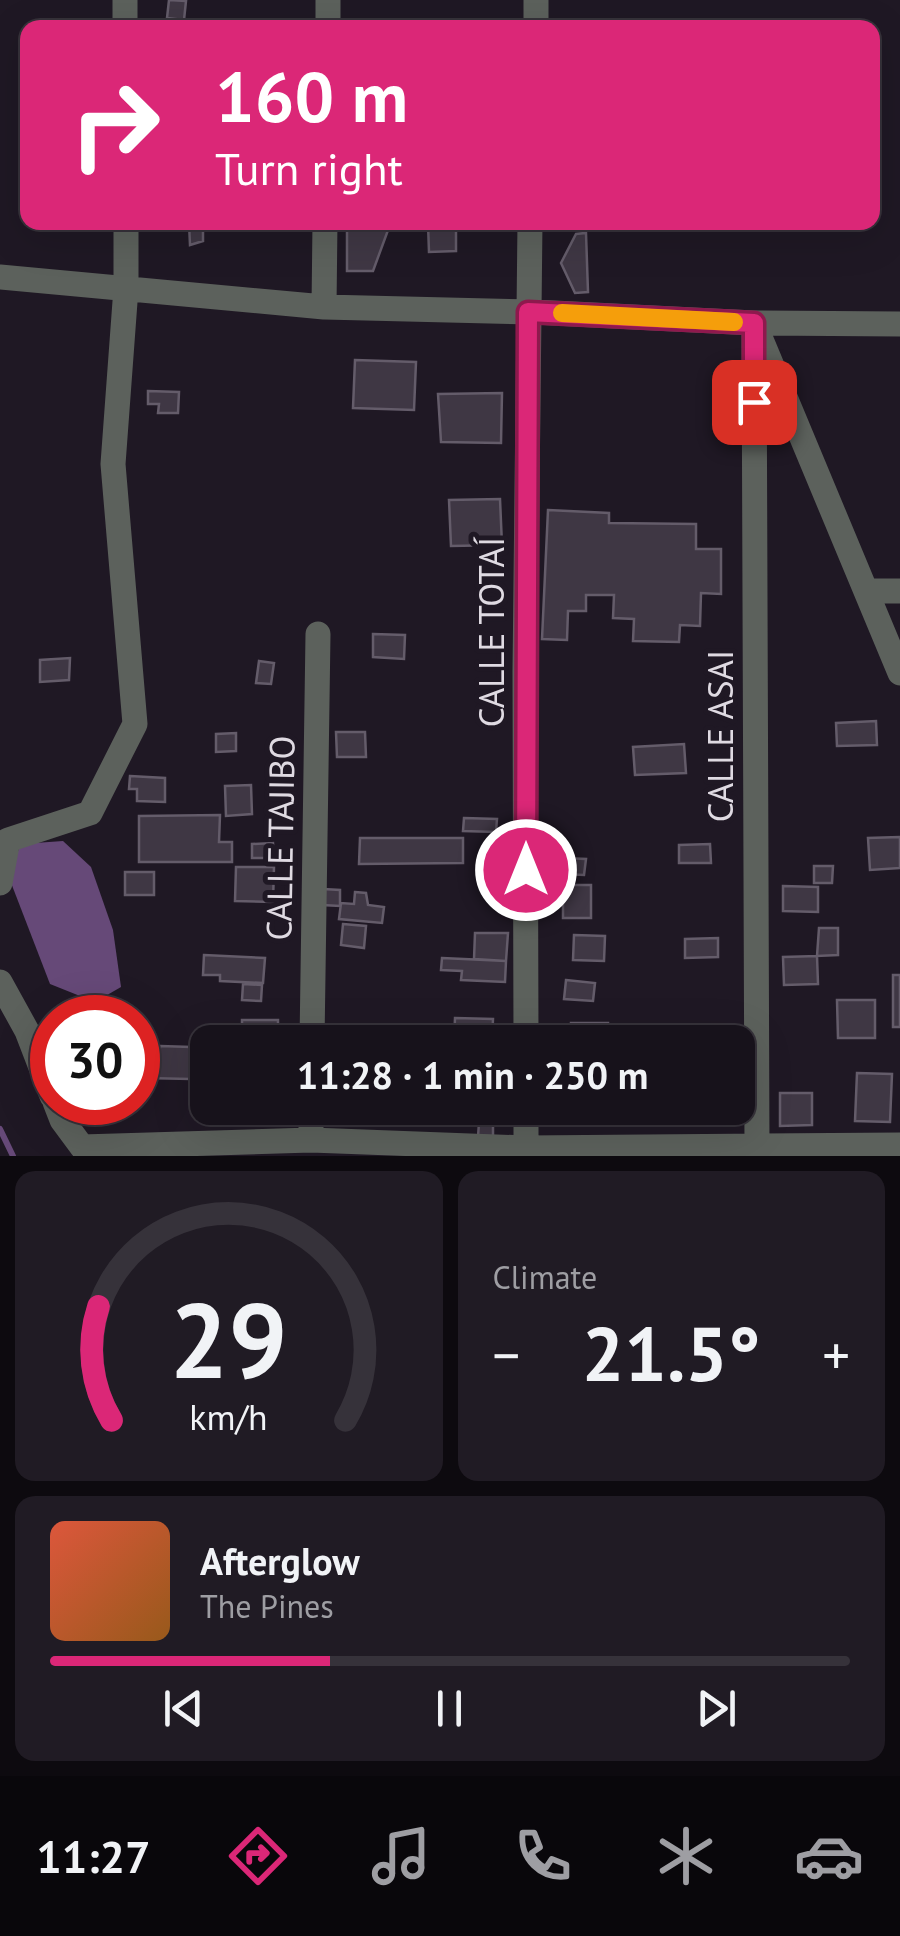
<!DOCTYPE html>
<meta charset="utf-8">
<style>
:root{--surface:#17121b;--page:#201b24;--text:#f1f3f6;--muted:#9e9ea3;--line:#36323a;--accent:#db2777}
body{margin:0;font-family:"PT Sans",sans-serif;background:var(--page);color:var(--text);height:100vh;display:flex;flex-direction:column;font-size:38px;white-space:nowrap}
*{box-sizing:border-box;margin:0}
p{font-size:32px;color:var(--muted)}
.icon{flex:none;width:55px;height:55px;fill:none;stroke:currentColor;stroke-width:2;stroke-linecap:round;stroke-linejoin:round}
.map{position:relative;height:1156px;overflow:hidden}
.sheet{display:flex;flex-direction:column;gap:15px;padding:15px;background:#0d0a0f;flex:1}
.sheet>*{flex:none}
.top-card{position:absolute;left:20px;top:20px;width:860px;height:210px;border-radius:20px;box-shadow:0 10px 40px #0002,0 0 0 2px var(--line);background:#db2777;color:#fff;overflow:hidden}
.speed{position:absolute;left:30px;top:995px;display:flex;gap:20px;font-size:50px;font-weight:700;text-align:center}
.speed>*{display:grid;place-content:center;width:130px;height:130px;border-radius:50%;background:var(--surface);box-shadow:0 10px 40px #0002,0 0 0 2px var(--line);line-height:1}
.speed .limit{border:15px solid #d22;background:#fff;color:#111}
.pin{position:absolute;display:grid;place-items:center;width:85px;height:85px;color:#fff;margin:-42px;border-radius:20px;box-shadow:0 5px 15px #0006}
.me{position:absolute;width:110px;margin:-55px;rotate:0deg;stroke-linejoin:round;filter:drop-shadow(0 0 8px #0008)}
.turn{display:flex;align-items:center;gap:35px;height:210px;padding:0 30px;font-size:45px}
.turn .icon{width:130px;height:130px;stroke-width:2.5}
.turn b{display:block;font-size:70px;line-height:85px}
.big{font-size:75px;font-weight:700;line-height:1.1}
.sheet .card{flex:1;display:flex;flex-direction:column;justify-content:center;gap:15px;min-width:0;padding:0 35px;border-radius:20px;background:var(--page)}
.sheet .dial{align-items:center;gap:0}
.dial svg{height:260px;overflow:visible;fill:none;stroke:var(--line);stroke-width:7;stroke-linecap:round;text-anchor:middle}
.dial text{fill:var(--text);stroke:none}
.song{display:flex;align-items:center;gap:30px}
.cover{width:120px;height:120px;border-radius:15px;background:linear-gradient(135deg,hsl(10 70% 55%),hsl(30 70% 35%))}
.played{height:10px;border-radius:5px;background:linear-gradient(90deg,var(--accent) 35%,var(--line) 35%)}
.keys{display:flex;justify-content:space-around;direction:ltr}
.heat{display:flex;justify-content:space-between;align-items:center;font-size:55px;direction:ltr}
.sheet .tiles{flex:1;display:grid;gap:15px;grid-template-columns:1fr 1fr}
.card:last-child{grid-column:span 2}
.trip{position:absolute;left:190px;top:1025px;width:565px;height:100px;border-radius:20px;background:var(--surface);box-shadow:0 10px 40px #0002,0 0 0 2px var(--line);font-weight:700;line-height:100px;text-align:center}
.tab-bar{display:flex;height:160px;justify-content:space-around;align-items:center;background:#09070b;color:var(--muted)}
.tab-bar .icon{width:70px;height:70px}
.tab-bar .on{color:var(--accent)}
.tab-bar b{font-size:45px;color:var(--text)}
.map>svg:first-child{display:block}
.water{fill:#664978}
.lines{fill:none;stroke-linecap:round;stroke-linejoin:round}
.stream{stroke:#664978;stroke-width:6}
.building{fill:#3f3744;stroke:#645c6a;stroke-width:2.5}
.minor{stroke:#5c615c;stroke-width:25}
.route-casing{stroke:#8e194d;stroke-width:25}
.route{stroke:#db2777;stroke-width:18}
.slow{stroke:#f59e0b;stroke-width:18}
.labels{text-anchor:middle;dominant-baseline:central;stroke-width:10;stroke-linejoin:round;paint-order:stroke}
.street-label{font-size:35px;fill:#dfdae2;stroke:#1f1824}
</style>
<div class="map">
<svg width="900" height="1156" viewBox="0 0 900 1156">
<rect width="100%" height="100%" fill="#1f1824"/>
<path class="water" d="M63,841l28,26 22,63 8,57 -26,15 -45,-18 -42,-109 13,-31z"/>
<g class="lines">
<path class="stream" d="M0,1129l13,27"/>
</g>
<path class="building" d="M169,0l17,1 -2,19 -17,-2z
M203,222v19l-13,4 -1,-22z
M391,222l-18,49h-26v-48z
M456,223v28l-27,1 -1,-28z
M586,233l2,59 -13,1 -14,-30 15,-29z
M355,360l61,2 -2,48 -61,-2z
M148,391l31,1 -1,21h-20l1,-9h-11z
M502,393l-1,50 -60,-1 -3,-48z
M500,499l2,46 -51,1 -2,-46z
M548,510l61,3v10l87,1v25h25v45l-20,-1 -1,33 -20,-1 -1,17 -46,-1 1,-22 -21,-1 1,-23h-28v16h-18l-1,29 -25,-1z
M373,634l32,1 -1,24 -31,-2z
M70,658l-1,22 -29,2v-22z
M259,661l15,2 -3,21 -15,-1z
M876,721l1,24 -40,1 -1,-23z
M336,732h29l1,25h-29z
M236,733v18l-20,1v-18z
M684,744l2,29 -51,2 -2,-28z
M130,776l35,2v24l-28,-1v-12h-8z
M251,785l1,29 -26,2 -1,-30z
M220,815l-1,27h13v20h-93v-46z
M464,818l33,1 -1,13 -33,-1z
M900,837v31l-30,2 -2,-32z
M360,838h103v25l-104,1z
M273,843l1,15h-22v-14z
M710,844l1,19h-32v-18z
M563,858l23,1 -2,16 -22,-1z
M814,866h19l-1,17h-18z
M236,867h38l-1,35 -38,-1z
M125,872h29v23h-29z
M563,885h28v33h-28z
M783,886l35,1v25l-35,-1z
M323,889l17,1v16l-18,-1z
M355,892l11,1 2,12 16,2 -2,16 -43,-4 2,-16 13,1z
M343,924l23,2 -2,22 -23,-3z
M819,928h19v27l-21,1z
M475,933h33l-2,28 -32,-2z
M574,935l31,1 -1,25 -31,-1z
M718,938v19l-33,1v-19z
M204,955l61,3 -2,25 -43,-2v-6h-17z
M817,956l1,28 -34,1 -1,-28z
M442,958l64,3 -1,21 -44,-2 1,-9 -21,-1z
M893,975h7v52h-7z
M566,980l29,3 -2,18 -29,-2z
M243,984l19,1 -1,16 -19,-1z
M837,1000h38v38h-37z
M455,1018l38,1 -1,23h-38z
M242,1020h36v22h-36z
M571,1023h37v19h-37z
M160,1046l31,1 -1,32 -45,-1v-17h14z
M857,1073l35,1 -2,48 -35,-1z
M780,1093h32v32l-32,1z
M215,1108h48l-1,9 -47,-1z
M421,1108h17v9l-17,1z
M455,1108h51v16l-13,-1v14h-15l1,-15h-24z
M614,1108h32l-2,15 -31,-4z"/>
<g class="lines">
<path class="minor" d="M125,0v28
M328,28v-28
M536,28v-28
M0,277l324,30 210,5 220,11 146,1
M324,307l1,-85
M754,323l3,826
M760,337l140,336
M866,591h34
M0,883l8,-43 82,-27 45,-89 -22,-260 13,-176v-66
M0,982l27,49 25,65
M312,1042l6,-408
M526,1042l-1,-371 5,-449
M55,1102l7,18 20,27 229,-7 215,8 374,-3
M526,1108v40
M311,1140v-32"/>
</g>
<g class="lines">
<g class="route-casing">
<path id="route" d="M526,870l2,-558 226,11v79"/>
</g>
<use href="#route" class="route"/>
<path class="slow" d="M562,313l172,9"/>
</g>
<g class="labels">
<g class="street-label">
<text transform="translate(491 632) rotate(-90)">CALLE TOTAÍ</text>
<text transform="translate(720 736) rotate(-90)">CALLE ASAI</text>
<text transform="translate(280 838) rotate(-89)">CALLE TAJIBO</text>
</g>
</g>
</svg>
<div class="speed"><div class="limit">30</div></div>
<div class="pin" style="left:754px;top:402px;background:#d93025"><svg class="icon" aria-label="arrive" viewBox="0 0 24 24"><path d="M6 21V4h12l-3 4 3 4H6"/></svg></div>
<svg class="me" style="left:526px;top:870px" viewBox="-20 -20 40 40"><circle r="17" fill="#db2777" stroke="#fff" stroke-width="3"/><path d="M0-11L8 9 0 5-8 9z" fill="#fff"/></svg>
<div class="trip">11:28 · 1 min · 250 m</div>
<div class="top-card">
<div class="turn"><svg class="icon" aria-label="right" viewBox="0 0 24 24"><path d="M7 20v-9h11M14 6l5 5-5 5"/></svg><div><b>160 m</b>Turn right</div></div>
</div>
</div>
<section class="sheet">
<div class="tiles">
<div class="card dial"><svg viewBox="0 0 100 80">
<path d="M14 69A42 42 0 1 1 86 69"/>
<path d="M14 69A42 42 0 0 1 10 34" stroke="#db2777"/>
<text x="50" y="56" font-size="32" font-weight="700">29</text>
<text x="50" y="72" font-size="11">km/h</text>
</svg></div>
<div class="card"><p>Climate</p>
<div class="heat"><a>−</a><b class="big">21.5°</b><a>+</a></div>
</div>
<div class="card">
<div class="song"><i class="cover"></i><div><b>Afterglow</b><p>The Pines</p></div></div>
<div class="played"></div>
<div class="keys"><svg class="icon" aria-label="previous" viewBox="0 0 24 24"><path d="M18 5L8 12l10 7zM5 5v14"/></svg><svg class="icon" aria-label="pause" viewBox="0 0 24 24"><path d="M8 5v14M16 5v14"/></svg><svg class="icon" aria-label="next" viewBox="0 0 24 24"><path d="M6 5l10 7-10 7zM19 5v14"/></svg></div>
</div>
</div>
</section>
<nav class="tab-bar">
<b>11:27</b>
<svg class="icon on" aria-label="directions" viewBox="0 0 24 24"><path d="M12 3l9 9-9 9-9-9zM9 14v-3h6M13 9l2 2-2 2"/></svg>
<svg class="icon" aria-label="music" viewBox="0 0 24 24"><path d="M9 18V5l10-2v13"/><circle cx="6" cy="18" r="3"/><circle cx="16" cy="16" r="3"/></svg>
<svg class="icon" aria-label="phone" viewBox="0 0 24 24"><path d="M5 4h4l2 5-3 2q2 4 5 5l2-3 5 2v4C11 20 4 13 5 4z"/></svg>
<svg class="icon" aria-label="climate" viewBox="0 0 24 24"><path d="M12 3v18M4 7l16 10M4 17L20 7"/></svg>
<svg class="icon" aria-label="car" viewBox="0 0 24 24"><path d="M5 17H2v-5l4-1 3-4h7l3 4 3 1v5h-3M9 17h6M6 11h13"/><circle cx="7" cy="17" r="2"/><circle cx="17" cy="17" r="2"/></svg>
</nav>
